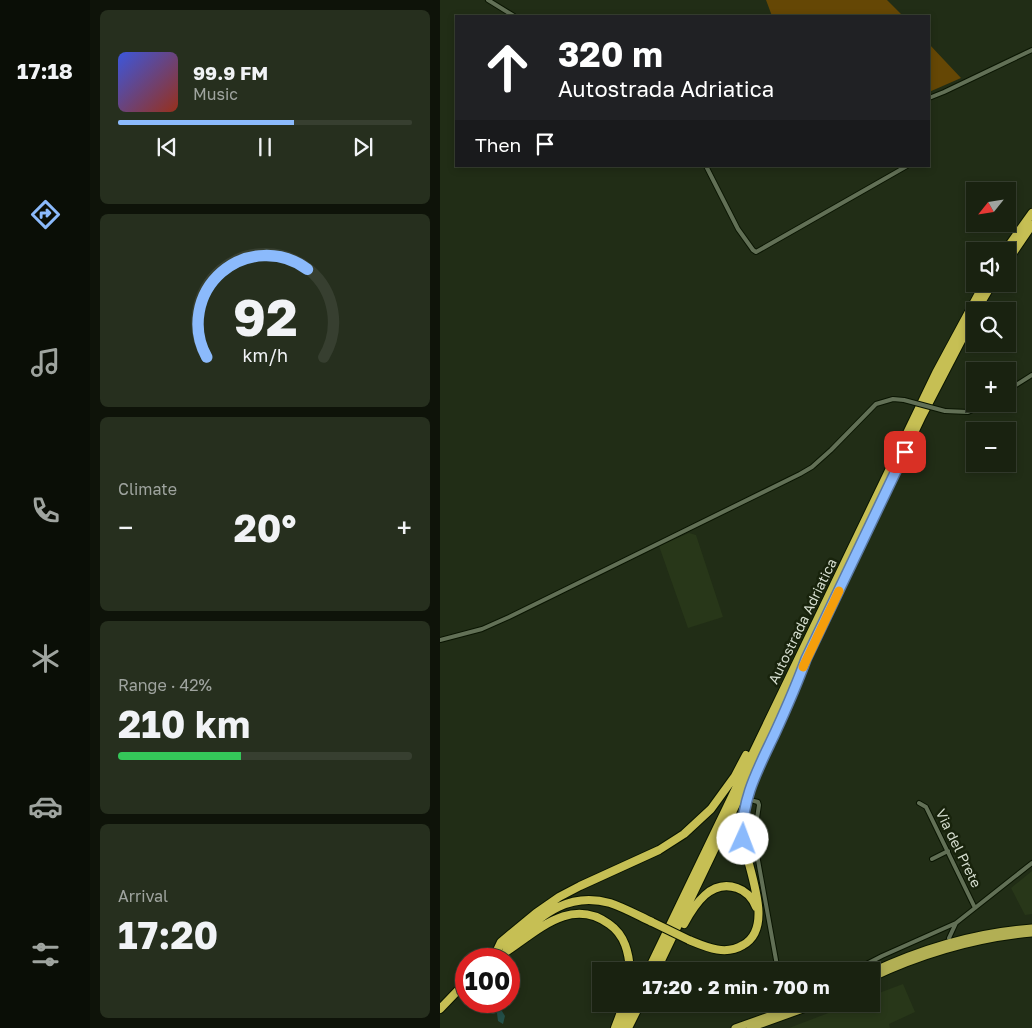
<!DOCTYPE html>
<meta charset="utf-8">
<style>
:root{--surface:#192210;--page:#262f1e;--text:#f1f3f6;--muted:#9fa49f;--line:#373f30;--accent:#8bbafc}
body{margin:0;font-family:"Golos Text",sans-serif;background:var(--page);color:var(--text);height:100vh;display:flex;flex-direction:column;font-size:19px;white-space:nowrap}
*{box-sizing:border-box;margin:0}
p{font-size:16px;color:var(--muted)}
.icon{flex:none;width:28px;height:28px;fill:none;stroke:currentColor;stroke-width:2;stroke-linecap:round;stroke-linejoin:round}
.map{position:relative;flex:1;overflow:hidden}
.drawer{display:flex;flex-direction:column;gap:10px;padding:10px;background:#0e1309;width:350px}
.drawer>*{flex:none}
.top-card{position:absolute;left:15px;top:15px;width:475px;height:152px;border-radius:0px;box-shadow:0 2px 8px #0003,0 0 0 1px var(--line);background:#202124;color:#fff;overflow:hidden}
.needle{width:32px;rotate:240deg}
.fabs{position:absolute;left:526px;top:182px;display:grid;gap:10px}
.fabs a{display:grid;place-items:center;width:50px;height:50px;border-radius:0px;background:var(--surface);box-shadow:0 2px 8px #0003,0 0 0 1px var(--line);font-size:25px}
.speed{position:absolute;left:15px;top:948px;display:flex;gap:10px;font-size:25px;font-weight:700;text-align:center}
.speed>*{display:grid;place-content:center;width:65px;height:65px;border-radius:50%;background:var(--surface);box-shadow:0 2px 8px #0003,0 0 0 1px var(--line);line-height:1}
.speed .limit{border:8px solid #d22;background:#fff;color:#111}
.pin{position:absolute;display:grid;place-items:center;width:42px;height:42px;color:#fff;margin:-21px;border-radius:10px;box-shadow:0 2px 8px #0006}
.me{position:absolute;width:55px;margin:-28px;rotate:2deg;stroke-linejoin:round;filter:drop-shadow(0 0 4px #0008)}
.turn{display:flex;align-items:center;gap:18px;height:105px;padding:0 20px;font-size:22px}
.turn .icon{width:65px;height:65px;stroke-width:2.5}
.turn b{display:block;font-size:35px;line-height:42px}
.then{display:flex;align-items:center;height:48px;padding:0 20px;background:#0003;gap:10px;font-size:19px}
.big{font-size:38px;font-weight:700;line-height:1.1}
.drawer .tile{flex:1;display:flex;flex-direction:column;justify-content:center;gap:8px;min-width:0;padding:0 18px;border-radius:8px;background:var(--page)}
.drawer .dial{align-items:center;gap:0}
.dial svg{height:130px;overflow:visible;fill:none;stroke:var(--line);stroke-width:7;stroke-linecap:round;text-anchor:middle}
.dial text{fill:var(--text);stroke:none}
.song{display:flex;align-items:center;gap:15px}
.cover{width:60px;height:60px;border-radius:8px;background:linear-gradient(135deg,hsl(230 70% 55%),hsl(10 70% 35%))}
.played{height:5px;border-radius:2px;background:linear-gradient(90deg,var(--accent) 60%,var(--line) 60%)}
.keys{display:flex;justify-content:space-around;direction:ltr}
.heat{display:flex;justify-content:space-between;align-items:center;font-size:28px;direction:ltr}
.charge{height:8px;border-radius:4px;background:linear-gradient(90deg,#34c759 42%,var(--line) 0)}
.trip{position:absolute;left:152px;top:962px;width:288px;height:50px;border-radius:0px;background:var(--surface);box-shadow:0 2px 8px #0003,0 0 0 1px var(--line);font-weight:700;line-height:50px;text-align:center}
main{display:flex;flex:1;min-height:0}
.dock{display:flex;flex-direction:column;width:90px;justify-content:space-around;align-items:center;background:#0a0e06;color:var(--muted)}
.dock .icon{width:35px;height:35px}
.dock .selected{color:var(--accent)}
.dock b{font-size:22px;color:var(--text)}
.map>svg:first-child{display:block}
.built{fill:#283719}
.green{fill:#654705}
.water{fill:#245049}
.lines{fill:none;stroke-linecap:round;stroke-linejoin:round}
.minor-casing{stroke:#0a1502;stroke-width:6}
.trunk-casing{stroke:#0a1502;stroke-width:9}
.motorway-casing{stroke:#0a1502;stroke-width:10}
.minor{stroke:#627056;stroke-width:4}
.trunk{stroke:#b2af54;stroke-width:7}
.motorway{stroke:#c6bf54;stroke-width:8}
.minor-bridge-casing{stroke:#0a1502;stroke-width:6;stroke-linecap:butt}
.motorway-bridge-casing{stroke:#0a1502;stroke-width:10;stroke-linecap:butt}
.minor-bridge{stroke:#627056;stroke-width:4}
.motorway-bridge{stroke:#c6bf54;stroke-width:8}
.route-casing{stroke:#5a79a4;stroke-width:12}
.route{stroke:#8bbafc;stroke-width:9}
.slow{stroke:#f59e0b;stroke-width:9}
.labels{text-anchor:middle;dominant-baseline:central;stroke-width:5;stroke-linejoin:round;paint-order:stroke}
.street-label{font-size:14px;fill:#d5ddcf;stroke:#18230c}
</style>
<main>
<nav class="dock">
<b>17:18</b>
<svg class="icon selected" aria-label="directions" viewBox="0 0 24 24"><path d="M12 3l9 9-9 9-9-9zM9 14v-3h6M13 9l2 2-2 2"/></svg>
<svg class="icon" aria-label="music" viewBox="0 0 24 24"><path d="M9 18V5l10-2v13"/><circle cx="6" cy="18" r="3"/><circle cx="16" cy="16" r="3"/></svg>
<svg class="icon" aria-label="phone" viewBox="0 0 24 24"><path d="M5 4h4l2 5-3 2q2 4 5 5l2-3 5 2v4C11 20 4 13 5 4z"/></svg>
<svg class="icon" aria-label="climate" viewBox="0 0 24 24"><path d="M12 3v18M4 7l16 10M4 17L20 7"/></svg>
<svg class="icon" aria-label="car" viewBox="0 0 24 24"><path d="M5 17H2v-5l4-1 3-4h7l3 4 3 1v5h-3M9 17h6M6 11h13"/><circle cx="7" cy="17" r="2"/><circle cx="17" cy="17" r="2"/></svg>
<svg class="icon" aria-label="filters" viewBox="0 0 24 24"><path d="M4 7h16M4 17h16"/><circle cx="9" cy="7" r="2"/><circle cx="15" cy="17" r="2"/></svg>
</nav>
<section class="drawer">
<div class="tile">
<div class="song"><i class="cover"></i><div><b>99.9 FM</b><p>Music</p></div></div>
<div class="played"></div>
<div class="keys"><svg class="icon" aria-label="previous" viewBox="0 0 24 24"><path d="M18 5L8 12l10 7zM5 5v14"/></svg><svg class="icon" aria-label="pause" viewBox="0 0 24 24"><path d="M8 5v14M16 5v14"/></svg><svg class="icon" aria-label="next" viewBox="0 0 24 24"><path d="M6 5l10 7-10 7zM19 5v14"/></svg></div>
</div>
<div class="tile dial"><svg viewBox="0 0 100 80">
<path d="M14 69A42 42 0 1 1 86 69"/>
<path d="M14 69A42 42 0 0 1 76 15" stroke="#8bbafc"/>
<text x="50" y="56" font-size="32" font-weight="700">92</text>
<text x="50" y="72" font-size="11">km/h</text>
</svg></div>
<div class="tile"><p>Climate</p>
<div class="heat"><a>−</a><b class="big">20°</b><a>+</a></div>
</div>
<div class="tile"><p>Range · 42%</p><b class="big">210 km</b><div class="charge"></div></div>
<div class="tile"><p>Arrival</p><b class="big">17:20</b></div>
</section>
<div class="map">
<svg width="592" height="1028" viewBox="0 0 592 1028">
<rect width="100%" height="100%" fill="#212d16"/>
<path class="built" d="M249,533l7,2 27,82 -35,11 -29,-82z
M592,871v43l-7,1 -14,-27z
M463,984l12,28 -26,12 1,4h-101l63,-24h19v-8z"/>
<path class="green" d="M326,0h121l16,16h-131z
M489,44l32,34 -32,14z"/>
<path class="water" d="M54,1006l6,2 5,8 -2,8 -5,-3 -1,-8 -5,1 -3,-3v-3z"/>
<g class="lines">
<g class="minor-casing">
<path id="minor" d="M48,0l26,16
M489,98l15,-6 88,-42
M266,166l32,63 15,21 3,2 151,-86
M568,390l24,-15
M505,411l23,1 19,-8
M0,640l42,-11 27,-12 291,-143 12,-7 19,-17 45,-46 17,-5 11,1
M314,801l4,1 1,3 -5,33 24,133
M479,803l7,4 49,101
M492,859l16,-8
M509,938l7,-15 76,-60
M413,971l29,-15 74,-33"/>
</g>
<g class="trunk-casing">
<path id="trunk" d="M431,972c51,-24 105,-40 161,-44
M431,978c51,-24 105,-40 161,-45
M295,1028l68,-24
M310,1028l67,-24"/>
</g>
<g class="motorway-casing">
<path id="motorway" d="M565,251l27,-38
M568,260l24,-35
M536,311l16,-27
M244,924c11,-20 27,-45 53,-36 9,3 15,9 19,19
M249,940c17,7 36,16 54,5 35,-19 0,-84 -1,-115 0,-25 10,-47 20,-69
M66,947c32,-27 58,-57 104,-44 15,5 29,13 42,19
M53,959l8,-17 35,-29 23,-16 21,-11 79,-36 25,-16 27,-25 24,-33 11,-21
M54,959c36,-19 72,-66 115,-35 16,11 20,29 21,47
M208,971l288,-598 48,-89
M216,971l265,-553 54,-104
M0,1009l26,-27
M175,1028l9,-24
M181,1028l11,-24
M188,1028l12,-24"/>
</g>
<use href="#minor" class="minor"/>
<use href="#trunk" class="trunk"/>
<use href="#motorway" class="motorway"/>
<g class="minor-bridge-casing">
<path id="minor-bridge" d="M464,400l41,11"/>
</g>
<g class="motorway-bridge-casing">
<path id="motorway-bridge" d="M212,922l37,18"/>
</g>
<use href="#minor-bridge" class="minor-bridge"/>
<use href="#motorway-bridge" class="motorway-bridge"/>
</g>
<g class="lines">
<g class="route-casing">
<path id="route" d="M303,839c-3,-38 16,-72 32,-106 11,-24 22,-49 31,-74l99,-207"/>
</g>
<use href="#route" class="route"/>
<path class="slow" d="M363,667l36,-76"/>
</g>
<g class="labels">
<g class="street-label">
<text transform="translate(362 621) rotate(-64)">Autostrada Adriatica</text>
<text transform="translate(519 848) rotate(64)">Via del Prete</text>
</g>
</g>
</svg>
<div class="fabs">
<a><svg class="needle" viewBox="-14 -14 28 28"><path d="M0-13l5 13h-10z" fill="#e53935"/><path d="M0 13l5-13h-10z" fill="#9fa49f"/></svg></a>
<a><svg class="icon" aria-label="sound" viewBox="0 0 24 24"><path d="M4 9h4l5-4v14l-5-4H4zM17 9q2 3 0 6"/></svg></a>
<a><svg class="icon" aria-label="search" viewBox="0 0 24 24"><circle cx="10" cy="10" r="6"/><path d="M15 15l6 6"/></svg></a>
<a>+</a>
<a>−</a>
</div>
<div class="speed"><div class="limit">100</div></div>
<div class="pin" style="left:465px;top:452px;background:#d93025"><svg class="icon" aria-label="arrive" viewBox="0 0 24 24"><path d="M6 21V4h12l-3 4 3 4H6"/></svg></div>
<svg class="me" style="left:303px;top:839px" viewBox="-20 -20 40 40"><circle r="19" fill="#fff"/><path d="M0-13L10 11 0 6-10 11z" fill="#8bbafc"/></svg>
<div class="trip">17:20 · 2 min · 700 m</div>
<div class="top-card">
<div class="turn"><svg class="icon" aria-label="ahead" viewBox="0 0 24 24"><path d="M12 20V5M6 11l6-6 6 6"/></svg><div><b>320 m</b>Autostrada Adriatica</div></div>
<div class="then">Then<svg class="icon" aria-label="arrive" viewBox="0 0 24 24"><path d="M6 21V4h12l-3 4 3 4H6"/></svg></div>
</div>
</div>
</main>
